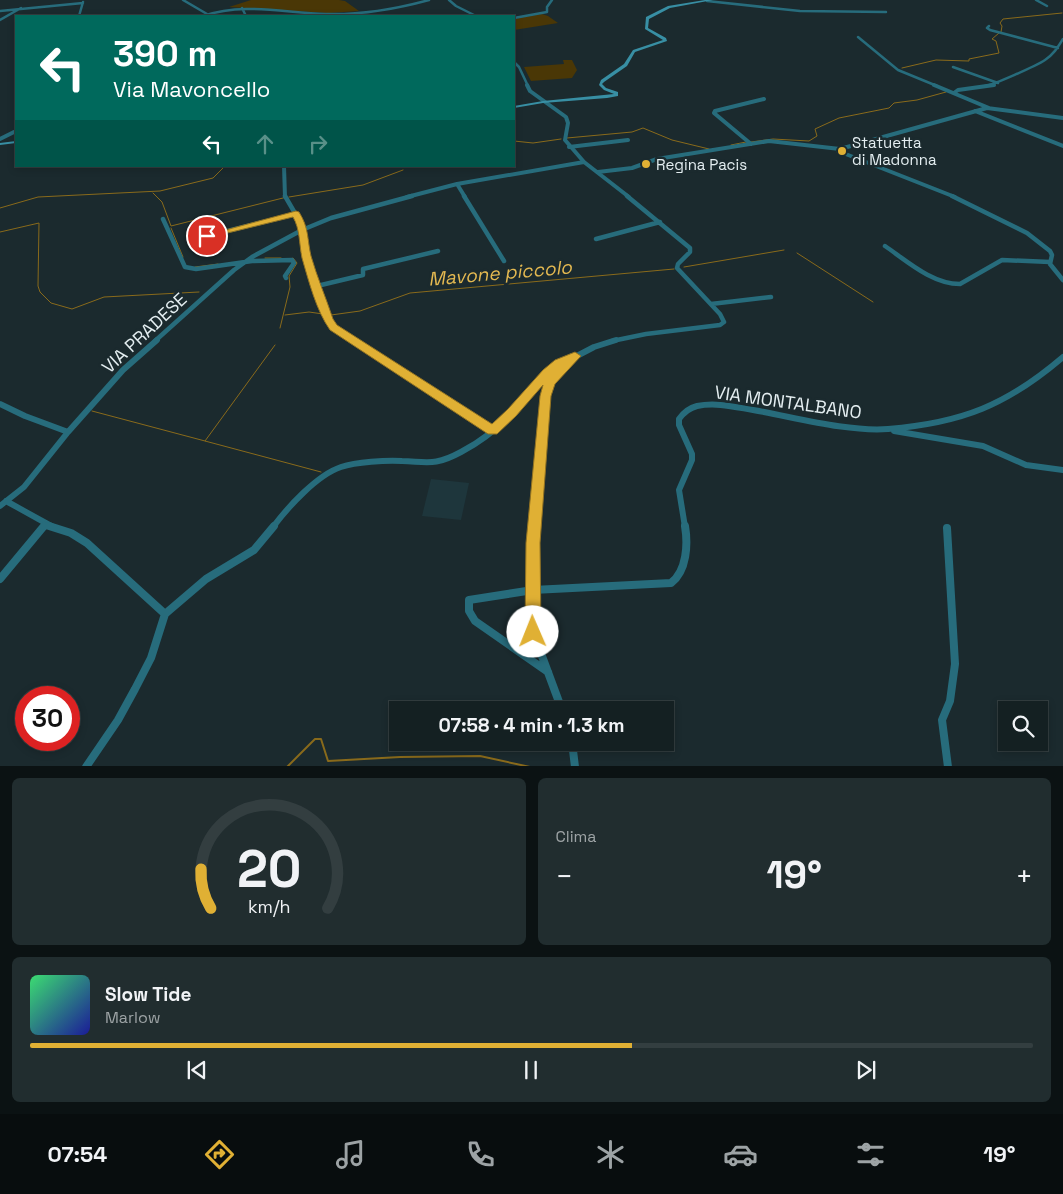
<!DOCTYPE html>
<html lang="it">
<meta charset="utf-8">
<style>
:root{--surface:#142022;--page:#212d2f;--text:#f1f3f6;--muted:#9da3a5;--line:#333e40;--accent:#e0b034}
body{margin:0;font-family:"Space Grotesk",sans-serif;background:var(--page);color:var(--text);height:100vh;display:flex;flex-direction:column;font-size:19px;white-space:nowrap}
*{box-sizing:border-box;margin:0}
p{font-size:16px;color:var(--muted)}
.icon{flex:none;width:28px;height:28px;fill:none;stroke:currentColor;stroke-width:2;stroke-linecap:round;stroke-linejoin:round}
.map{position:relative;height:766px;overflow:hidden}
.details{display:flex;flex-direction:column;gap:12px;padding:12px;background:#0b1213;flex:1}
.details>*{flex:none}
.banner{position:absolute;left:15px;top:15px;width:500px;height:152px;border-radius:0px;box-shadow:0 2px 8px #0003,0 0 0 1px var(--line);background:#00695c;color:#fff;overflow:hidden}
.controls{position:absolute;left:998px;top:701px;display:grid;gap:10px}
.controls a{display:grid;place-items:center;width:50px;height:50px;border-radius:0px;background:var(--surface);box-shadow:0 2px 8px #0003,0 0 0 1px var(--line);font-size:25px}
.speed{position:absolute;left:15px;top:686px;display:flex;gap:10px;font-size:25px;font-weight:700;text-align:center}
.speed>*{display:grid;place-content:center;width:65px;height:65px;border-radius:50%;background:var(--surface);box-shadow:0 2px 8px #0003,0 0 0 1px var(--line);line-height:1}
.speed .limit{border:8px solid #d22;background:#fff;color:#111}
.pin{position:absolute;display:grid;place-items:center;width:42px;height:42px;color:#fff;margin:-21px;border:2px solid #fff;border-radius:50%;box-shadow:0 1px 5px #0007}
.me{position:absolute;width:55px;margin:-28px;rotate:359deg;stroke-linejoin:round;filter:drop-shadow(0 0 4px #0008)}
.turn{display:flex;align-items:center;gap:18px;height:105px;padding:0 15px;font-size:22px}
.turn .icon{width:65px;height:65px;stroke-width:2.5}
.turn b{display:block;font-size:35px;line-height:42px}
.lanes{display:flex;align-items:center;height:48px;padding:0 15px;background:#0003;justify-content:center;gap:25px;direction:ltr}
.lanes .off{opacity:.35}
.big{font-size:38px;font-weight:600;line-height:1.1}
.details .tile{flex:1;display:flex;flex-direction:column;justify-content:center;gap:8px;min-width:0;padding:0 18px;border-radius:8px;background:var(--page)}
.details .dial{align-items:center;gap:0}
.dial svg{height:130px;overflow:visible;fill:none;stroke:var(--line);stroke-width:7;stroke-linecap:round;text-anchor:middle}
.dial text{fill:var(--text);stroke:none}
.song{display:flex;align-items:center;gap:15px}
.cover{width:60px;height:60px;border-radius:8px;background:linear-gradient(135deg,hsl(140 70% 55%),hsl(240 70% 35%))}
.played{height:5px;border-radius:2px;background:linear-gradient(90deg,var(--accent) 60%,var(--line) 60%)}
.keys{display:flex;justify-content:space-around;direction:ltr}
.heat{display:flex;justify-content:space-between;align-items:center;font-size:28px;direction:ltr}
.details .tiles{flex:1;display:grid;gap:12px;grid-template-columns:1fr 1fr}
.tile:last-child{grid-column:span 2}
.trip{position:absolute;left:389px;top:701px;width:285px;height:50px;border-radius:0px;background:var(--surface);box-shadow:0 2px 8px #0003,0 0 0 1px var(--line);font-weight:600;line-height:50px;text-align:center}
.menu{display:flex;height:80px;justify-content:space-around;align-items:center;background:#080d0e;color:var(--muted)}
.menu .icon{width:35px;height:35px}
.menu .on{color:var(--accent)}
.menu b{font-size:22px;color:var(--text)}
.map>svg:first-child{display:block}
.built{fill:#1e363c}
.green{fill:#4a3706}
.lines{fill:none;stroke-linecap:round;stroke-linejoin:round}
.stream-far1{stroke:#896a1b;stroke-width:1}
.stream{stroke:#896a1b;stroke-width:2}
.street-far4{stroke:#276c7c;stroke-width:2.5}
.street-far3{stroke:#276c7c;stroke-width:4}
.street-far2{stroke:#276c7c;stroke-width:4.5}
.street-far1{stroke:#276c7c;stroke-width:6}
.street{stroke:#276c7c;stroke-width:8}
.secondary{fill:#388fa4;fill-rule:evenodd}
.route{fill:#e0b034;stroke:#927222}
.poi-dot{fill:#e0b034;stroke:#1b2a2e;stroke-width:2}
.labels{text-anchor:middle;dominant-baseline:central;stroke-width:5;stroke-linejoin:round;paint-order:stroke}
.far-poi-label{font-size:15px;fill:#e4eef1;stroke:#1b2a2e;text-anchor:start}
.street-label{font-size:18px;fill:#e4eef1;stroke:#1b2a2e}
.water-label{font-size:19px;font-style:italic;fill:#e4b951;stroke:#1b2a2e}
</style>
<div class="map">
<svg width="1063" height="767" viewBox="0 0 1063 767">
<rect width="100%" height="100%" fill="#1b2a2e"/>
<path class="built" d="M431,479l38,4 -8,37 -39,-4z"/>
<path class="green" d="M251,0h88l6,1 14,10 -31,2 -99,-6z
M542,14l6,2 10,7 -44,7v-11z
M563,60h9l5,10 -5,8 -41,3 -7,-14 40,-3z"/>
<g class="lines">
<path class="stream-far1" d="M1001,32l1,-6 -2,-3 3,-4 59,-6
M902,68l34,-8 33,1v-2l30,-6 -3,-12 -4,-2 7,-6
M567,138l65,-6 11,-4 29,12 37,9
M514,141l19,2 28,-4
M751,142l22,-3 36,2 8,-5 -2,-7 24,-11 50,-10 5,-5 23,-3 29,-8
M731,145l15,-3
M153,193l9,9 9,24 112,-28
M289,197l74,-12 40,-15
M0,208l38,-11 122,-6 53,-13 12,-12
M171,228l12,29
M0,232l39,-9 -1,63 2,6 11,11 21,6 32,-12 95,-5
M797,253l76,49
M265,258h16
M195,267l23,-3
M684,267l100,-17
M285,315l24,-3 14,2
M331,315l29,-4 50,-18 264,-24
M280,328l10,-41 -1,-11 8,-13 -4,-5
M275,345l-70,96 116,31
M92,411l113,30"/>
<path class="stream" d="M287,767l28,-28h6l7,22 72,-4 80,-1 50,11"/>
<path class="street-far4" d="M183,0l24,14
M449,0l7,6 20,10
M1036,0l11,6
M707,1l93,10 86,1
M242,8l4,8
M0,11l83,-8
M79,16l4,-14
M203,16c41,-14 81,-3 123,-2 34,1 70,-5 103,-14
M514,18l33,-6v-5l5,-7
M0,20l21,-12
M989,26l-2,2 3,2 68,18
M858,37l40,33 39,16
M514,62l5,5 9,19
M953,67l45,16
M985,86c8,-1 51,-20 60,-26 9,-6 13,-13 18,-21"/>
<path class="street-far3" d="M527,85l3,6 36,26 2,6 -3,17 19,22 45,35
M934,85l55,23
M954,93l4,-3 36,-5
M975,111l88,35
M0,139l16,-8
M751,144l-37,-31 1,-2 49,-12
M569,147l59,-7
M838,151l117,46
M284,166l1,31
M598,172l34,-4 25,-9 112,-18 71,8 147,-41 76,10
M457,184l8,13
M407,197l50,-13 127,-22"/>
<path class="street-far2" d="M285,196l18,31 -1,7 5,23 21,63 5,8 20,13
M464,196l40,65
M952,196l75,37 23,18 2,4 -2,9 13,16
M163,219l22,48 11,2 56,-8 40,-1 2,3 -9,13 1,2
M207,236l89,-22
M596,239l64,-17
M885,246c22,15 47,38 75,38l42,-24 48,2
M317,286l46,-11v-6l75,-18
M711,304l60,-7
M155,341l79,-71 18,-13 50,-27 29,-12 81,-22
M612,341l34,-7 74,-9 4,-3 -4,-8 -43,-46 1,-4 12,-12v-4l-63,-52"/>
<path class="street-far1" d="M351,340l141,91
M0,404l25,12 43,16
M894,431l89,15 43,19 37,5
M6,501l47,26
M0,506l24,-19 44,-55 55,-62 34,-30
M43,527l2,-3
M273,527c15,-20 44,-52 68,-60 15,-5 45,-7 61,-6 27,1 33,5 59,-9 19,-10 36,-23 51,-39 19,-21 33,-45 60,-57
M534,527l12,-131 10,-22 17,-16 21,-11 22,-7
M685,527l-6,-37 13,-30v-6l-13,-29v-6c5,-7 10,-11 18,-13 19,-4 38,1 56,4 41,7 94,22 135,19 74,-6 119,-24 175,-72"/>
<path class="street" d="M49,526l22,7 16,10 78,71
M535,526l-2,106 29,78
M947,528l8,136 -5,37 -8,19 6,47
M0,579l44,-53
M548,672l-73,-51 -6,-10v-11l64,-10 138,-7c16,-12 17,-39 14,-57
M572,742l3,25
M86,767l32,-47 17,-31 16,-31 14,-44 41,-35 48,-29 20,-24"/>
<path class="secondary" d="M705,0h8l-43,8 -21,11 -1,9 18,10 1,3 -32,11 -8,14 -23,16 -2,2 4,4 12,4v4l-11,2 -64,5 -29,5v-2l29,-5 71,-7 -10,-4 -5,-5 2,-5 23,-16 9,-14 30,-10 -18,-11 1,-12 22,-11z
M16,141v2l-16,2v-2z"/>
</g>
<path class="route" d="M296,211l3,1c10,16 8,26 12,44 6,21 15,42 22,63l4,6 155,99 16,-15 35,-39 12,-10 20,-8 6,4 -26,28 -4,12 -11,147 1,89 -2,6 -6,2 -6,-2 -2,-6 1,-89 14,-147 3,-11 -27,31 -19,18h-9l-158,-104c-14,-20 -21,-48 -28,-72 -3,-15 -2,-29 -9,-41l-86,21 -4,-2z"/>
<g class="poi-dot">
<circle cx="842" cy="151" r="5"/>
<circle cx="646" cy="164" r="5"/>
</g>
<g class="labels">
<g class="far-poi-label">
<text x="852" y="142">Statuetta<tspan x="852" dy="17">di Madonna</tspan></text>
<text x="656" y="164">Regina Pacis</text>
</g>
<g class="street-label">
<text transform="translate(144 333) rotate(-43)">VIA PRADESE</text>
<text transform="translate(788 402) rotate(8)">VIA MONTALBANO</text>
</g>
<g class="water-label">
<text transform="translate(500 273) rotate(-5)">Mavone piccolo</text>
</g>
</g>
</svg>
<div class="controls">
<a><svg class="icon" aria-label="search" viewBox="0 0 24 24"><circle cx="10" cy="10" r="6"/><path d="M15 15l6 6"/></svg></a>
</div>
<div class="speed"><div class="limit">30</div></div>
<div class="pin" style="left:207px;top:236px;background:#d93025"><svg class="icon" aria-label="arrive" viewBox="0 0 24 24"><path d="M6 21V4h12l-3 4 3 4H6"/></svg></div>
<svg class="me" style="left:533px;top:632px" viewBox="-20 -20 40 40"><circle r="19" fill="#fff"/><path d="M0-13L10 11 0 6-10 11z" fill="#e0b034"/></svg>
<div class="trip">07:58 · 4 min · 1.3 km</div>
<div class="banner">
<div class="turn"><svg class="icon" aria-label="left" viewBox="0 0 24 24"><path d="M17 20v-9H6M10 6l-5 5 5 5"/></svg><div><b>390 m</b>Via Mavoncello</div></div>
<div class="lanes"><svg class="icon" aria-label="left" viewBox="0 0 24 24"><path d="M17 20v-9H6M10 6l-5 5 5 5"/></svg><svg class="icon off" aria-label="ahead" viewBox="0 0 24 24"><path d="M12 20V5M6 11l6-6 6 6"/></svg><svg class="icon off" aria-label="right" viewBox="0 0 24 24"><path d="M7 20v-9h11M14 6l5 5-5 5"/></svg></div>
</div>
</div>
<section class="details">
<div class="tiles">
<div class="tile dial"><svg viewBox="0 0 100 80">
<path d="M14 69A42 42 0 1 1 86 69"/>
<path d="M14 69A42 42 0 0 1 8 45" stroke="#e0b034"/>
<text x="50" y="56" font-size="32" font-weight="700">20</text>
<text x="50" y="72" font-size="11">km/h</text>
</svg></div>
<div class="tile"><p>Clima</p>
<div class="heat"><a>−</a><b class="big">19°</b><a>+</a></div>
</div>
<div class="tile">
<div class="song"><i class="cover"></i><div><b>Slow Tide</b><p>Marlow</p></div></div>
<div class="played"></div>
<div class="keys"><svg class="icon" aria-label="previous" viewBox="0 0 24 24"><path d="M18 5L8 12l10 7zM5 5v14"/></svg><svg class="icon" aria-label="pause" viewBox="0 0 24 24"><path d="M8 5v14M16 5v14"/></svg><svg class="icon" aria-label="next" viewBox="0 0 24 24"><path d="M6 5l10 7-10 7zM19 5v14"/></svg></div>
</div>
</div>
</section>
<nav class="menu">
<b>07:54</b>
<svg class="icon on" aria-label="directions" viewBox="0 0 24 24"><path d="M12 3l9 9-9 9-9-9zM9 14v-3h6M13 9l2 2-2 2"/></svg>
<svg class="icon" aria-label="music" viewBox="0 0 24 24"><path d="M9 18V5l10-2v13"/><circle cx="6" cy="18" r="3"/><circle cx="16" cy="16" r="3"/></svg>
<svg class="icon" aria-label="phone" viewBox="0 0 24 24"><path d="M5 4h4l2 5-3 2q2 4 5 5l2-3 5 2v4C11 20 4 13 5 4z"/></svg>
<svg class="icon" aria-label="climate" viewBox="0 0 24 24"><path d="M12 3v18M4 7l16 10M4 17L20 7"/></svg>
<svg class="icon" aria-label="car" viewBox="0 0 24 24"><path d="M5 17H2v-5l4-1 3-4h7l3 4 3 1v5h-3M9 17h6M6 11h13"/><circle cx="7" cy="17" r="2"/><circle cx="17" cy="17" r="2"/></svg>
<svg class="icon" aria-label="filters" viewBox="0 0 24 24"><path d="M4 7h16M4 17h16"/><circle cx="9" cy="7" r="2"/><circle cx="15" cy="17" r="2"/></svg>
<b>19°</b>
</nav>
